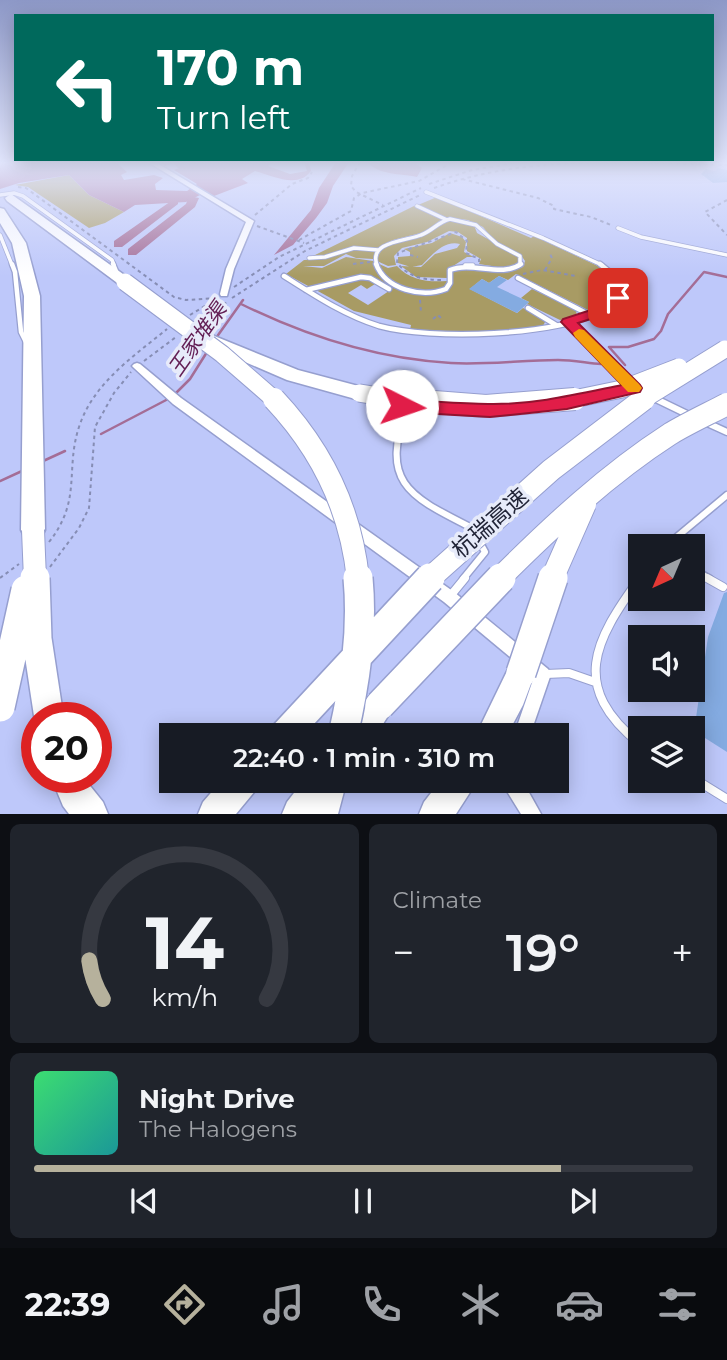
<!DOCTYPE html>
<meta charset="utf-8">
<style>
:root{--surface:#171b24;--page:#20242c;--text:#f1f3f6;--muted:#9ea1a6;--line:#363941;--accent:#b6b19c}
body{margin:0;font-family:Montserrat,"Noto Sans SC",sans-serif;background:var(--page);color:var(--text);height:100vh;display:flex;flex-direction:column;font-size:26px;white-space:nowrap}
*{box-sizing:border-box;margin:0}
p{font-size:23px;color:var(--muted)}
.icon{flex:none;width:38px;height:38px;fill:none;stroke:currentColor;stroke-width:2;stroke-linecap:round;stroke-linejoin:round}
.map{position:relative;height:814px;overflow:hidden}
.panel{display:flex;flex-direction:column;gap:10px;padding:10px;background:#0d0f14;flex:1}
.panel>*{flex:none}
.banner{position:absolute;left:14px;top:14px;width:700px;height:147px;border-radius:0px;box-shadow:0 4px 18px #0003;background:#00695c;color:#fff;overflow:hidden}
.needle{width:46px;rotate:224deg}
.fabs{position:absolute;left:628px;top:534px;display:grid;gap:14px}
.fabs a{display:grid;place-items:center;width:77px;height:77px;border-radius:0px;background:var(--surface);box-shadow:0 4px 18px #0003;font-size:35px}
.speed{position:absolute;left:21px;top:702px;display:flex;gap:14px;font-size:35px;font-weight:700;text-align:center}
.speed>*{display:grid;place-content:center;width:91px;height:91px;border-radius:50%;background:var(--surface);box-shadow:0 4px 18px #0003;line-height:1}
.speed .limit{border:10px solid #d22;background:#fff;color:#111}
.pin{position:absolute;display:grid;place-items:center;width:60px;height:60px;color:#fff;margin:-30px;border-radius:14px;box-shadow:0 4px 10px #0006}
.me{position:absolute;width:77px;margin:-38px;rotate:94deg;stroke-linejoin:round;filter:drop-shadow(0 0 5px #0008)}
.turn{display:flex;align-items:center;gap:24px;height:147px;padding:0 28px;font-size:32px}
.turn .icon{width:91px;height:91px;stroke-width:2.5}
.turn b{display:block;font-size:49px;line-height:60px}
.big{font-size:52px;font-weight:600;line-height:1.1}
.panel .widget{flex:1;display:flex;flex-direction:column;justify-content:center;gap:10px;min-width:0;padding:0 24px;border-radius:10px;background:var(--page)}
.panel .dial{align-items:center;gap:0}
.dial svg{height:182px;overflow:visible;fill:none;stroke:var(--line);stroke-width:7;stroke-linecap:round;text-anchor:middle}
.dial text{fill:var(--text);stroke:none}
.song{display:flex;align-items:center;gap:21px}
.cover{width:84px;height:84px;border-radius:10px;background:linear-gradient(135deg,hsl(140 70% 55%),hsl(180 70% 35%))}
.played{height:7px;border-radius:4px;background:linear-gradient(90deg,var(--accent) 80%,var(--line) 80%)}
.keys{display:flex;justify-content:space-around;direction:ltr}
.heat{display:flex;justify-content:space-between;align-items:center;font-size:38px;direction:ltr}
.panel .tiles{flex:1;display:grid;gap:10px;grid-template-columns:1fr 1fr}
.widget:last-child{grid-column:span 2}
.trip{position:absolute;left:159px;top:723px;width:410px;height:70px;border-radius:0px;background:var(--surface);box-shadow:0 4px 18px #0003;font-weight:600;line-height:70px;text-align:center}
.dock{display:flex;height:112px;justify-content:space-around;align-items:center;background:#090b0e;color:var(--muted)}
.dock .icon{width:49px;height:49px}
.dock .selected{color:var(--accent)}
.dock b{font-size:32px;color:var(--text)}
.map>svg:first-child{display:block}
.green{fill:#a89b64}
.water{fill:#a46d96}
.lines{fill:none;stroke-linecap:round;stroke-linejoin:round}
.stream{stroke:#a46d96;stroke-width:2.5}
.river{fill:#a46d96;fill-rule:evenodd}
.building{fill:#84abe1}
.lane-far3-casing{stroke:#969fcf;stroke-width:5}
.lane-far2-casing{stroke:#969fcf;stroke-width:7}
.lane-far1-casing{stroke:#969fcf;stroke-width:9}
.lane-casing{stroke:#969fcf;stroke-width:10}
.street-casing{stroke:#969fcf;stroke-width:3}
.highway-casing{stroke:#969fcf;stroke-width:3}
.path{stroke:#868db4;stroke-width:2;stroke-dasharray:3.5 3.5;stroke-linecap:butt}
.lane-far3{stroke:#fff;stroke-width:3.5}
.lane-far2{stroke:#fff;stroke-width:4.5}
.lane-far1{stroke:#fff;stroke-width:6}
.lane{stroke:#fff;stroke-width:8}
.street{fill:#fff;fill-rule:evenodd}
.highway{fill:#fff;fill-rule:evenodd}
.highway-bridge-far2-casing{stroke:#969fcf;stroke-width:19;stroke-linecap:butt}
.highway-bridge-far1-casing{stroke:#969fcf;stroke-width:24;stroke-linecap:butt}
.highway-bridge-casing{stroke:#969fcf;stroke-width:32;stroke-linecap:butt}
.highway-bridge-far2{stroke:#fff;stroke-width:17}
.highway-bridge-far1{stroke:#fff;stroke-width:22}
.highway-bridge{stroke:#fff;stroke-width:29}
.route{fill:#e11d48;stroke:#92132f;stroke-width:2}
.slow{fill:#f59e0b}
.labels{text-anchor:middle;dominant-baseline:central;stroke-width:7;stroke-linejoin:round;paint-order:stroke}
.water-label{font-size:21px;font-style:italic;fill:#642056;stroke:#e7ebfa}
.near-street-label{font-size:23px;fill:#222538;stroke:#e7ebfa}
</style>
<div class="map">
<svg width="727" height="814" viewBox="0 0 727 814">
<rect width="100%" height="100%" fill="#bec8fa"/>
<path class="green" d="M69,175l20,20 35,17 -19,11 -16,5 -61,-41 -13,-2z
M437,197l94,41 3,-2 66,31 14,18 -2,14 -14,10 -10,1 -72,-36 -8,6 -9,-4 -10,7 -7,-4 -12,10 47,24 6,-5 20,10 2,4 -2,4 -53,6 -80,-2 1,-5 -57,-14 -38,-21c16,-6 45,-18 59,-6l-8,5 -6,-4 -13,8 20,12 24,-16 -26,-13 -56,11 -24,-13 18,-14 22,-1 28,-10 21,2 -2,8 -17,-1 -10,-4 -22,12h-21l19,2 24,-11 27,4c7,24 53,41 75,29l3,-5 1,-14 5,-4 51,4 15,-4 2,-6 -4,-6 -27,-15 -11,-13 -15,-7 -24,-3 -26,-12z
M414,206l28,13 -17,13 -32,8 -16,8 -24,-1 -25,9h-15z
M451,220l23,5 3,8 40,22 3,10 -16,3 -25,-4 2,-5 -14,-8v-13l-9,-6 -9,-1 -22,11 -25,6 -8,8 2,9 -8,1 -11,-5c4,-22 27,-17 43,-24 10,-5 20,-12 31,-17z
M450,233l12,4 4,5 -2,10 10,5h-7l-17,11 -3,10 -31,-1 -15,-11 20,1 14,-13 22,-6 3,-4c-16,-4 -28,11 -38,21l-11,2 -13,-4v-6l12,-1v-4l-6,-3 28,-6z
M377,263l11,5 9,-2c14,15 31,16 50,15l-2,8c-26,4 -54,-1 -68,-26z
M532,289l44,21 1,7 -17,3 -33,-16 2,-2 -8,-4z"/>
<path class="water" d="M0,162h116l11,10 -6,3 3,5 30,-5 9,3 -8,6 1,6 31,1 10,-7 -23,-14 5,-2 -6,-5 -8,3 -7,-4h116l-6,4 22,8 17,-3 -3,-9h5l2,9c-13,18 -38,5 -56,0l-13,8 6,4 -34,13 -12,-2 -16,8 -51,3 -11,7 -35,-17 -20,-20 -50,8 -19,6z
M336,162h13l-16,24 -6,17 -11,15 -23,27 -19,10 37,-45 8,-22z
M367,162h47l8,6 -5,9c-18,-4 -36,-1 -50,-15z"/>
<g class="lines">
<path class="stream" d="M241,304c67,33 135,55 210,59 36,2 71,-3 107,-3 15,0 29,3 43,4
M216,338l27,-38
M625,365l-16,-18h19l26,-8 7,-8 7,-17 36,-42 23,5
M175,394l15,-15 17,-27
M101,434l69,-36
M41,462l24,-11
M0,481l22,-10"/>
<path class="river" d="M189,196l10,2 -4,9 -59,48h-8v-6l58,-45z
M174,199l4,1v4l-56,43h-8v-6z"/>
</g>
<path class="building" d="M718,168l9,2v12l-14,1 -12,-9 5,-5 9,2z
M499,276l8,4 -10,7 32,15 -12,11 -48,-24 13,-10 7,4z
M727,592v160l-33,-21 14,-94 16,-44z"/>
<g class="lines">
<g class="lane-far3-casing">
<path id="lane-far3" d="M426,192l117,46 59,27
M0,195l14,-2 9,3 89,64 2,5
M417,206l28,13
M618,228l23,9 86,18
M0,235l12,30
M309,258l16,-1 29,-9 24,2
M377,265c-9,-24 30,-24 44,-30 11,-4 17,-13 29,-16l26,6 21,19 23,12v9
M465,265h8"/>
</g>
<g class="lane-far2-casing">
<path id="lane-far2" d="M12,264l3,8 6,60 5,10
M113,264l5,12
M376,264c10,26 46,34 70,25l4,-6v-13c22,-9 52,8 71,-6
M284,276c30,19 60,39 95,50 51,14 181,11 227,-17 6,-3 10,-11 14,-16l-9,-20 -11,-9
M518,278l72,37
M306,290l55,-13 9,1 19,11
M528,308l28,17
M568,322l59,61
M654,398l6,3"/>
</g>
<g class="lane-far1-casing">
<path id="lane-far1" d="M656,399l33,16
M407,406c-27,77 0,89 65,122l2,4
M705,422l22,10
M666,546l61,-51
M693,569l17,10
M463,579l22,-27 -6,-11
M638,579l2,-2"/>
</g>
<g class="lane-casing">
<path id="lane" d="M640,578c-46,63 -71,109 0,166
M707,578l16,9
M451,595l14,-17
M546,674l23,-1 26,9
M693,778l34,21"/>
</g>
<g class="street-casing">
<path id="street" d="M148,162h7l99,59 -20,48 -7,27h-6l-1,-2 6,-25 20,-47z
M137,363l3,1 41,34 273,194 94,77 3,5 -21,61h-16l20,-58 -90,-75 -271,-198 -39,-36 -2,-2 2,-2z
M504,780h18l19,34h-20l-13,-21z"/>
</g>
<g class="highway-casing">
<path id="highway" d="M11,194l119,85 3,3 -3,3h-10l-113,-84 -2,-3z
M0,208l4,1 22,34 14,53 5,234 -4,8 -8,3 -8,-3 -4,-8 3,-234 -12,-53 -12,-20z
M202,331l96,39 68,18 2,5 -2,5 -7,2 -72,-20 -91,-39 -2,-4z
M521,659l10,4 4,10 -12,32 -16,30h-31l35,-72z
M380,690l10,5 5,10 -19,30h-33c7,-17 20,-38 37,-45z
M51,777h32l20,25 5,12h-39l-6,-8z
M222,780h38l-5,11 -19,23h-38l5,-12z
M304,780h43l-9,34h-56l5,-12z
M441,780h37l-22,34h-37l5,-12z"/>
</g>
<path class="path" d="M360,162l-8,14 -1,10 5,6 27,13
M177,167l15,-5
M462,179l76,19 16,8v3l37,8 20,8
M429,184l43,-14 49,-8
M18,187l8,1 148,109 12,3 31,-2
M434,188c95,-34 194,-25 293,-23
M727,200l-22,12 22,23
M255,215l37,-31 16,-6 4,-6
M257,226l47,17
M299,240l52,-29 3,-13 8,-5 57,-12 33,-19
M410,255l8,2
M353,264l17,-2
M545,270l7,-12 -3,-6
M523,274l19,-4 34,6
M441,280c-18,0 -32,-3 -44,-17l1,-10 58,-21 11,9 -1,12 13,6v3
M234,287l45,-30 142,-69
M232,298l73,-47 115,-56
M420,300l1,12
M190,315l28,-17
M433,319l5,-4 4,4
M200,320l27,-18
M144,361l32,-24
M49,542c34,-43 15,-73 31,-118 15,-42 54,-68 87,-95
M50,567l29,-39 10,-20 6,-81 19,-34 17,-21
M0,578l19,-14"/>
<use href="#lane-far3" class="lane-far3"/>
<use href="#lane-far2" class="lane-far2"/>
<use href="#lane-far1" class="lane-far1"/>
<use href="#lane" class="lane"/>
<use href="#street" class="street"/>
<use href="#highway" class="highway"/>
<g class="highway-bridge-far2-casing">
<path id="highway-bridge-far2" d="M125,282l97,72 54,47
M359,393l50,8
M564,401l58,-12 57,-22
M641,401l84,-52"/>
</g>
<g class="highway-bridge-far1-casing">
<path id="highway-bridge-far1" d="M274,399c48,51 77,111 84,180
M395,399l91,7 89,-7
M33,530l2,49
M429,579l122,-109 93,-71
M499,579c52,-52 109,-105 171,-145 18,-11 38,-20 57,-30
M552,579l33,-75"/>
</g>
<g class="highway-bridge-casing">
<path id="highway-bridge" d="M35,578l2,61 12,79
M521,673l32,-95
M380,705l121,-127
M0,707l26,-117
M284,735l146,-157
M343,735c12,-52 20,-104 15,-157"/>
</g>
<use href="#highway-bridge-far2" class="highway-bridge-far2"/>
<use href="#highway-bridge-far1" class="highway-bridge-far1"/>
<use href="#highway-bridge" class="highway-bridge"/>
</g>
<linearGradient id="sky" x2="0" y2="1"><stop stop-color="#8d98c7"/><stop offset="0.59" stop-color="#e2e6fd"/><stop offset="1" stop-color="#e2e6fd" stop-opacity="0"/></linearGradient>
<rect width="727" height="276" fill="url(#sky)"/>
<path class="route" d="M618,294l6,4 -18,16 -28,9 62,62 2,3 -2,4 -73,17 -47,5 -30,3 -88,-5 -8,-6 8,-6c29,1 58,4 86,4 45,1 90,-10 134,-19l-61,-63 2,-3 34,-11z"/>
<path class="slow" d="M579,329l5,1 55,54 3,4 -3,4h-11l-53,-55 -2,-4z"/>
<g class="labels">
<g class="water-label">
<text transform="translate(197 339) rotate(-55)">王家堆渠</text>
</g>
<g class="near-street-label">
<text transform="translate(490 523) rotate(-41)">杭瑞高速</text>
</g>
</g>
</svg>
<div class="fabs">
<a><svg class="needle" viewBox="-14 -14 28 28"><path d="M0-13l5 13h-10z" fill="#e53935"/><path d="M0 13l5-13h-10z" fill="#9ea1a6"/></svg></a>
<a><svg class="icon" aria-label="sound" viewBox="0 0 24 24"><path d="M4 9h4l5-4v14l-5-4H4zM17 9q2 3 0 6"/></svg></a>
<a><svg class="icon" aria-label="layers" viewBox="0 0 24 24"><path d="M12 4l9 5-9 5-9-5zM3 14l9 5 9-5"/></svg></a>
</div>
<div class="speed"><div class="limit">20</div></div>
<div class="pin" style="left:618px;top:298px;background:#d93025"><svg class="icon" aria-label="arrive" viewBox="0 0 24 24"><path d="M6 21V4h12l-3 4 3 4H6"/></svg></div>
<svg class="me" style="left:402px;top:406px" viewBox="-20 -20 40 40"><circle r="19" fill="#fff"/><path d="M0-13L10 11 0 6-10 11z" fill="#e11d48"/></svg>
<div class="trip">22:40 · 1 min · 310 m</div>
<div class="banner">
<div class="turn"><svg class="icon" aria-label="left" viewBox="0 0 24 24"><path d="M17 20v-9H6M10 6l-5 5 5 5"/></svg><div><b>170 m</b>Turn left</div></div>
</div>
</div>
<section class="panel">
<div class="tiles">
<div class="widget dial"><svg viewBox="0 0 100 80">
<path d="M14 69A42 42 0 1 1 86 69"/>
<path d="M14 69A42 42 0 0 1 8 52" stroke="#b6b19c"/>
<text x="50" y="56" font-size="32" font-weight="700">14</text>
<text x="50" y="72" font-size="11">km/h</text>
</svg></div>
<div class="widget"><p>Climate</p>
<div class="heat"><a>−</a><b class="big">19°</b><a>+</a></div>
</div>
<div class="widget">
<div class="song"><i class="cover"></i><div><b>Night Drive</b><p>The Halogens</p></div></div>
<div class="played"></div>
<div class="keys"><svg class="icon" aria-label="previous" viewBox="0 0 24 24"><path d="M18 5L8 12l10 7zM5 5v14"/></svg><svg class="icon" aria-label="pause" viewBox="0 0 24 24"><path d="M8 5v14M16 5v14"/></svg><svg class="icon" aria-label="next" viewBox="0 0 24 24"><path d="M6 5l10 7-10 7zM19 5v14"/></svg></div>
</div>
</div>
</section>
<nav class="dock">
<b>22:39</b>
<svg class="icon selected" aria-label="directions" viewBox="0 0 24 24"><path d="M12 3l9 9-9 9-9-9zM9 14v-3h6M13 9l2 2-2 2"/></svg>
<svg class="icon" aria-label="music" viewBox="0 0 24 24"><path d="M9 18V5l10-2v13"/><circle cx="6" cy="18" r="3"/><circle cx="16" cy="16" r="3"/></svg>
<svg class="icon" aria-label="phone" viewBox="0 0 24 24"><path d="M5 4h4l2 5-3 2q2 4 5 5l2-3 5 2v4C11 20 4 13 5 4z"/></svg>
<svg class="icon" aria-label="climate" viewBox="0 0 24 24"><path d="M12 3v18M4 7l16 10M4 17L20 7"/></svg>
<svg class="icon" aria-label="car" viewBox="0 0 24 24"><path d="M5 17H2v-5l4-1 3-4h7l3 4 3 1v5h-3M9 17h6M6 11h13"/><circle cx="7" cy="17" r="2"/><circle cx="17" cy="17" r="2"/></svg>
<svg class="icon" aria-label="filters" viewBox="0 0 24 24"><path d="M4 7h16M4 17h16"/><circle cx="9" cy="7" r="2"/><circle cx="15" cy="17" r="2"/></svg>
</nav>
